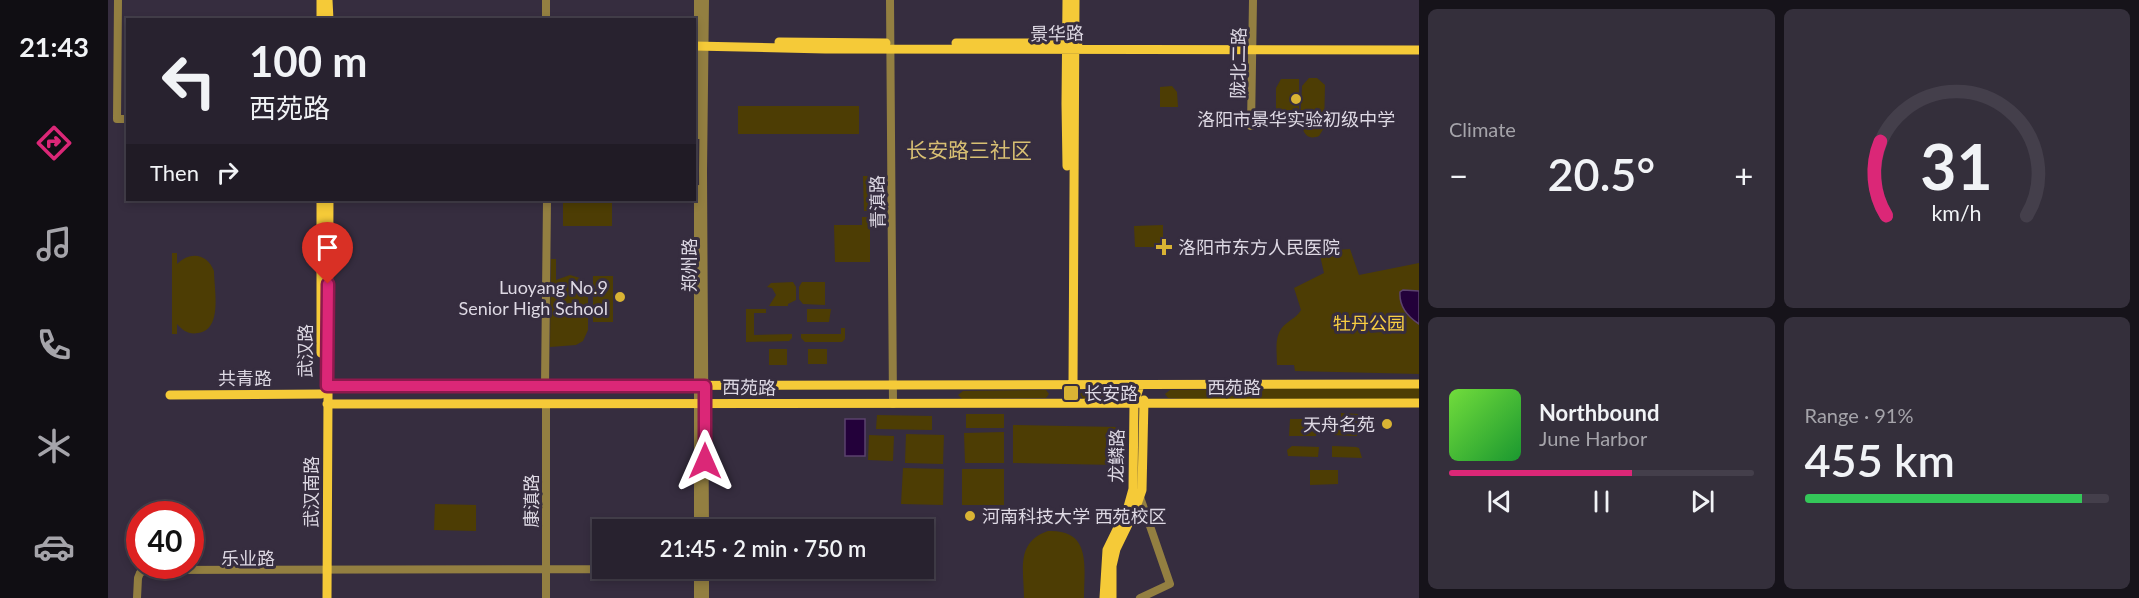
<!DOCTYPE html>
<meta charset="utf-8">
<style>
:root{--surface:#28222f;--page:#342f3b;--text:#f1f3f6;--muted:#a5a4aa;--line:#443f4b;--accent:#db2777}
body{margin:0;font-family:Lato,"Noto Sans SC",sans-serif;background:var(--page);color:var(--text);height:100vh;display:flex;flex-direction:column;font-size:22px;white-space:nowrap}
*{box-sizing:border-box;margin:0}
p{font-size:20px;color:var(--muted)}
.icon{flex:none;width:33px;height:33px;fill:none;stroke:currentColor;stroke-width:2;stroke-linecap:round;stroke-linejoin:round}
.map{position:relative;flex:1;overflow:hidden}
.details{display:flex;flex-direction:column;gap:9px;padding:9px;background:#16131a;width:720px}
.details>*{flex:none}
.banner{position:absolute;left:18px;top:18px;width:570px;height:183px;border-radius:0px;box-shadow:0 3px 9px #0003,0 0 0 2px var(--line);background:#28222f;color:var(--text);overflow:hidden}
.speed{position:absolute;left:18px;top:501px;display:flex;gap:12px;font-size:30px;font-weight:700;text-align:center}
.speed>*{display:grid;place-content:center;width:78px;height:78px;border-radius:50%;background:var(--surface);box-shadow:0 3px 9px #0003,0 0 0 2px var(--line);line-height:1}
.speed .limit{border:9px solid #d22;background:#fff;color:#111}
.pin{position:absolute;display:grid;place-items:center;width:51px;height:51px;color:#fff;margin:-62px -26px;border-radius:50% 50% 50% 0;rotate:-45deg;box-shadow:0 0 6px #0007}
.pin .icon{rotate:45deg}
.me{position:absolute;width:66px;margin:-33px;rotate:0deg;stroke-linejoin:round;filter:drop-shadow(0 0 4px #0008)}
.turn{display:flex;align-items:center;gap:21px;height:126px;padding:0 24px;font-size:27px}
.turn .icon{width:78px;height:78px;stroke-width:2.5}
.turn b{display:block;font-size:42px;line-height:51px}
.then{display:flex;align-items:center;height:57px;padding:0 24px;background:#0003;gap:12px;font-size:22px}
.big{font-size:45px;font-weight:600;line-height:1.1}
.details .tile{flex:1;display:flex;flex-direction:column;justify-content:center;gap:9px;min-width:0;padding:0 21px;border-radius:9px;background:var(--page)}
.details .dial{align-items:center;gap:0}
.dial svg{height:156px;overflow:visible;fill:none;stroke:var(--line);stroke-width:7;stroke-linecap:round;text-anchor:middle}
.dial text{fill:var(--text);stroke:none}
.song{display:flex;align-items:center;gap:18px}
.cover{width:72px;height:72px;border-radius:9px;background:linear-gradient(135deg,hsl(100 70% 55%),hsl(130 70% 35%))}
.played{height:6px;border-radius:3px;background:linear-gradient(90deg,var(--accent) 60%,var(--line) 60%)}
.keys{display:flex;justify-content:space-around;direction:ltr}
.heat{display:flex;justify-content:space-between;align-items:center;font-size:33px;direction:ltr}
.charge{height:9px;border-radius:4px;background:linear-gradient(90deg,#34c759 91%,var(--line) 0)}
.details .tiles{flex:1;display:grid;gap:9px;grid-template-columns:repeat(2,1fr)}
.trip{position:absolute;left:484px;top:519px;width:342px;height:60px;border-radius:0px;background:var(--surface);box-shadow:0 3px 9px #0003,0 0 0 2px var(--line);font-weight:600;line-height:60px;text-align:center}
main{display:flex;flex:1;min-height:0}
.tab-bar{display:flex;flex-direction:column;width:108px;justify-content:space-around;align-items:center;background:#100e13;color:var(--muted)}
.tab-bar .icon{width:42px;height:42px}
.tab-bar .selected{color:var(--accent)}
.tab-bar b{font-size:27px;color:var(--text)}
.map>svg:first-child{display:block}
.green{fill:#4d3d04}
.water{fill:#23013a;stroke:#5b426d;stroke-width:1.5}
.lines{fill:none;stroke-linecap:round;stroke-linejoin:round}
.minor{stroke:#937f41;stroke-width:8}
.major{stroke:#f5ca38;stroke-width:9}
.route-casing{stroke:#8e194d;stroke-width:15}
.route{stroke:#db2777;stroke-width:10}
.poi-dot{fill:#d9b334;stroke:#362d3f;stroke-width:2}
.labels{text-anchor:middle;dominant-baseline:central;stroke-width:6;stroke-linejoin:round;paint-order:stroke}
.street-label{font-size:18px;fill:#ded9e4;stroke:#362d3f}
.poi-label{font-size:18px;fill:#ded9e4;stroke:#362d3f;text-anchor:start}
.park-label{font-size:18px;fill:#f9cf42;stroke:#362d3f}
.quarter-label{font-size:21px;fill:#d8bf73;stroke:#362d3f}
</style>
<main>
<nav class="tab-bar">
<b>21:43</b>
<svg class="icon selected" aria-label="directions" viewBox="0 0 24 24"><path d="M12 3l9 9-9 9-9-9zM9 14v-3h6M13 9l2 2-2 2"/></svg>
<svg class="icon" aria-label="music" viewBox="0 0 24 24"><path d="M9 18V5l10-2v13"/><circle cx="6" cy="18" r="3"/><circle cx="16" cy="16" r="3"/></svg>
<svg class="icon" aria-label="phone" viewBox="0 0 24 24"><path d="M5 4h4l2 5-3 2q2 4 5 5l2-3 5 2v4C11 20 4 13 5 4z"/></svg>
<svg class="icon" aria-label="climate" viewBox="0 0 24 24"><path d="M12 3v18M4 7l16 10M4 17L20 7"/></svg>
<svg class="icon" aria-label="car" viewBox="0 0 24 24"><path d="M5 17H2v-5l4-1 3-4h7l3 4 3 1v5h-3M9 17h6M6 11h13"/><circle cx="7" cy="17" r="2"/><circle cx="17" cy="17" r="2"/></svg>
</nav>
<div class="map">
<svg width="1311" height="598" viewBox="0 0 1311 598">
<rect width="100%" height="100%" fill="#362d3f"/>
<path class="green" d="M1201,78h8l8,7 -1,43 -5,8c-25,10 -17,-36 -17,-50z
M1173,79h18v44h-23v-35z
M1064,86l5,6 1,15h-18v-20z
M630,106h121v28h-121z
M755,176h8l1,35h-8z
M455,200h49v26h-49z
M754,217h8v45h-35l-1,-37h28z
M1055,225v22h-28l-1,-21z
M1242,249l9,26 60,-12v111l-124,-3 -1,-6h-17c0,-15 -4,-32 10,-42 6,-5 10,-6 14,-13l-7,-22 30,-15 -5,-22z
M64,253h5v11c13,-13 30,-11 37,7 0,18 9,59 -16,62 -9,2 -16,-3 -21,-9v10h-5z
M443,259h5v21l14,-5 10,3 5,5 3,9v38l-5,11 -7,4 -26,2z
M485,276h20v46h-20v-11h12l-12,-1z
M685,282l3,5v13l-8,4v2h-19l7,-11 -4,-7 -5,-1 4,-4z
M694,282h23v23l-22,-1 -4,-5v-12z
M638,309h20v4h-12v22l38,-1v4l-3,3 -43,1z
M699,309h24l-2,13h-22z
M733,328h4v11l-3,3h-37l-4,-4v-4h40z
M661,349h18v16h-18z
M700,349h19v15h-19z
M1311,387v14l-216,-1 -35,-2 -3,-4 5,-4z
M938,390l3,4 -3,4 -84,1 -4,-4 5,-4z
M978,390h32l4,2 1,3 -3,4h-37l-3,-5z
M1233,413l17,1 -1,22 -25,-1 1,-16 8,1z
M858,414h38v14h-38z
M769,415l55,1v14l-56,-1z
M1182,419h26v17h-27z
M905,425l104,2 -1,38 -103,-2z
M896,432v31h-39l-1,-30z
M798,434l38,1 -1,29 -38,-1z
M761,435l25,1 -1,25 -25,-1z
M1184,446l27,1 -1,10 -30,-1 -1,-6z
M1224,446l24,1 3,1 3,10 -30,-1z
M795,468l41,1 -1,36 -42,-1z
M854,469h42v36h-42z
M1202,470h28v14l-28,1z
M327,504l41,1v26l-42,-1z
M940,531c44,-2 36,36 36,67h-60c0,-27 -9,-56 24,-67z"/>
<path class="water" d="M1295,290l16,1v33c-11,-7 -20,-18 -19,-32z
M737,419h20v37h-20z"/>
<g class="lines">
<path class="minor" d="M10,0l-1,119h11
M438,0v20
M590,0v135
M782,0l3,404
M1143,126l2,-126
M437,386l2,-186
M1032,497l30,87 -30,14
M590,530v-341
M597,530l-2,-359 2,-171
M597,568v30
M32,573l6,-3 559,-1
M29,598l1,-20 2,-5
M438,598v-193
M590,598v-30"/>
<path class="major" d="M220,0l1,20
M959,0l-1,104 1,62
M213,20v-20
M671,42l107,1
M848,43h122
M586,46l131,3 594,1
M213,200v153
M219,386l1092,-2
M62,395l151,-1
M961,403l4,-18 2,-385
M219,404l1092,-1
M219,598l2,-398
M996,598l3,-48 21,-43 5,-18 1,-85 6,-19
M1004,598v-32l4,-17 19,-39 7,-20 2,-90"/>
</g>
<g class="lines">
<g class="route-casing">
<path id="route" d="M220,284l-1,102h378v75"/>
</g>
<use href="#route" class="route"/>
</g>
<g class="poi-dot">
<circle cx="1188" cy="99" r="6"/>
<path d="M1053 238h6v6h6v6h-6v6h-6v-6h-6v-6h6z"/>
<circle cx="512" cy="297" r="6"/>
<rect x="955" y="385" width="16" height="16" rx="3"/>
<circle cx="1279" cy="424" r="6"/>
<circle cx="862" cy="516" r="6"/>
</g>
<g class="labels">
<g class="street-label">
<text transform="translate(949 33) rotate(-1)">景华路</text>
<text transform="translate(1130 63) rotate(-89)">陇北二路</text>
<text transform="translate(769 202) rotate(-91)">青滇路</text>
<text transform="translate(581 265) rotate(-90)">郑州路</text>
<text transform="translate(197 351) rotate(-90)">武汉路</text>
<text x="137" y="378">共青路</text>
<text transform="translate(641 387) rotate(1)">西苑路</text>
<text x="1126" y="387">西苑路</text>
<text transform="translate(1008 456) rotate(-89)">龙鳞路</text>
<text transform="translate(203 492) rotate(-90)">武汉南路</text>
<text transform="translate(423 501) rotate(-90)">康滇路</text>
<text x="140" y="558">乐业路</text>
</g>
<g class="poi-label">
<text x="1188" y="119" text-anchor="middle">洛阳市景华实验初级中学</text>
<text x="1070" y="247">洛阳市东方人民医院</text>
<text x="500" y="287" text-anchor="end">Luoyang No.9<tspan x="500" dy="21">Senior High School</tspan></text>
<text x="976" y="393">长安路</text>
<text x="1267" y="424" text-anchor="end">天舟名苑</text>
<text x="874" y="516">河南科技大学 西苑校区</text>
</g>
<g class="park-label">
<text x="1261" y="323">牡丹公园</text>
</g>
<g class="quarter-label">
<text x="861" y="149">长安路三社区</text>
</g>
</g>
</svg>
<div class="speed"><div class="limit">40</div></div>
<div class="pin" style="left:220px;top:284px;background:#d93025"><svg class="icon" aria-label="arrive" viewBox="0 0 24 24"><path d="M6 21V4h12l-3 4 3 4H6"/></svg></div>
<svg class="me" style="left:597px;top:461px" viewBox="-20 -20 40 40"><path d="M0-17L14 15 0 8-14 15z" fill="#db2777" stroke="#fff" stroke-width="4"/></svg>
<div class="trip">21:45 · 2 min · 750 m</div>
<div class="banner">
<div class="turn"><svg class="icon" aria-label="left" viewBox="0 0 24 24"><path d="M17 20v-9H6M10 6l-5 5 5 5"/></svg><div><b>100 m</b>西苑路</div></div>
<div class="then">Then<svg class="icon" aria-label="right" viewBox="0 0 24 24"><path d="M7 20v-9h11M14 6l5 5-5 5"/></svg></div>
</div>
</div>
<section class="details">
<div class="tiles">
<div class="tile"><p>Climate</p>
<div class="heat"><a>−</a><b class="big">20.5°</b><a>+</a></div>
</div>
<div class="tile dial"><svg viewBox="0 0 100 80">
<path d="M14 69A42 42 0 1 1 86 69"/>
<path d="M14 69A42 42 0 0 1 11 31" stroke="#db2777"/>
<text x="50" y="56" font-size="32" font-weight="700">31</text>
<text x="50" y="72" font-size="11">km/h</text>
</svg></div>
<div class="tile">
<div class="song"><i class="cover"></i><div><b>Northbound</b><p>June Harbor</p></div></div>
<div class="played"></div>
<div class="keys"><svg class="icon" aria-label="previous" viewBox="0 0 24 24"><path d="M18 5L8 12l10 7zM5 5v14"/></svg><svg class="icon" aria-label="pause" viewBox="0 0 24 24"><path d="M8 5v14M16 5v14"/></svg><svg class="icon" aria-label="next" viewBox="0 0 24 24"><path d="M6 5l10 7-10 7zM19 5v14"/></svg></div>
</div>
<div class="tile"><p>Range · 91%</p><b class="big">455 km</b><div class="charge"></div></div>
</div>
</section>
</main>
